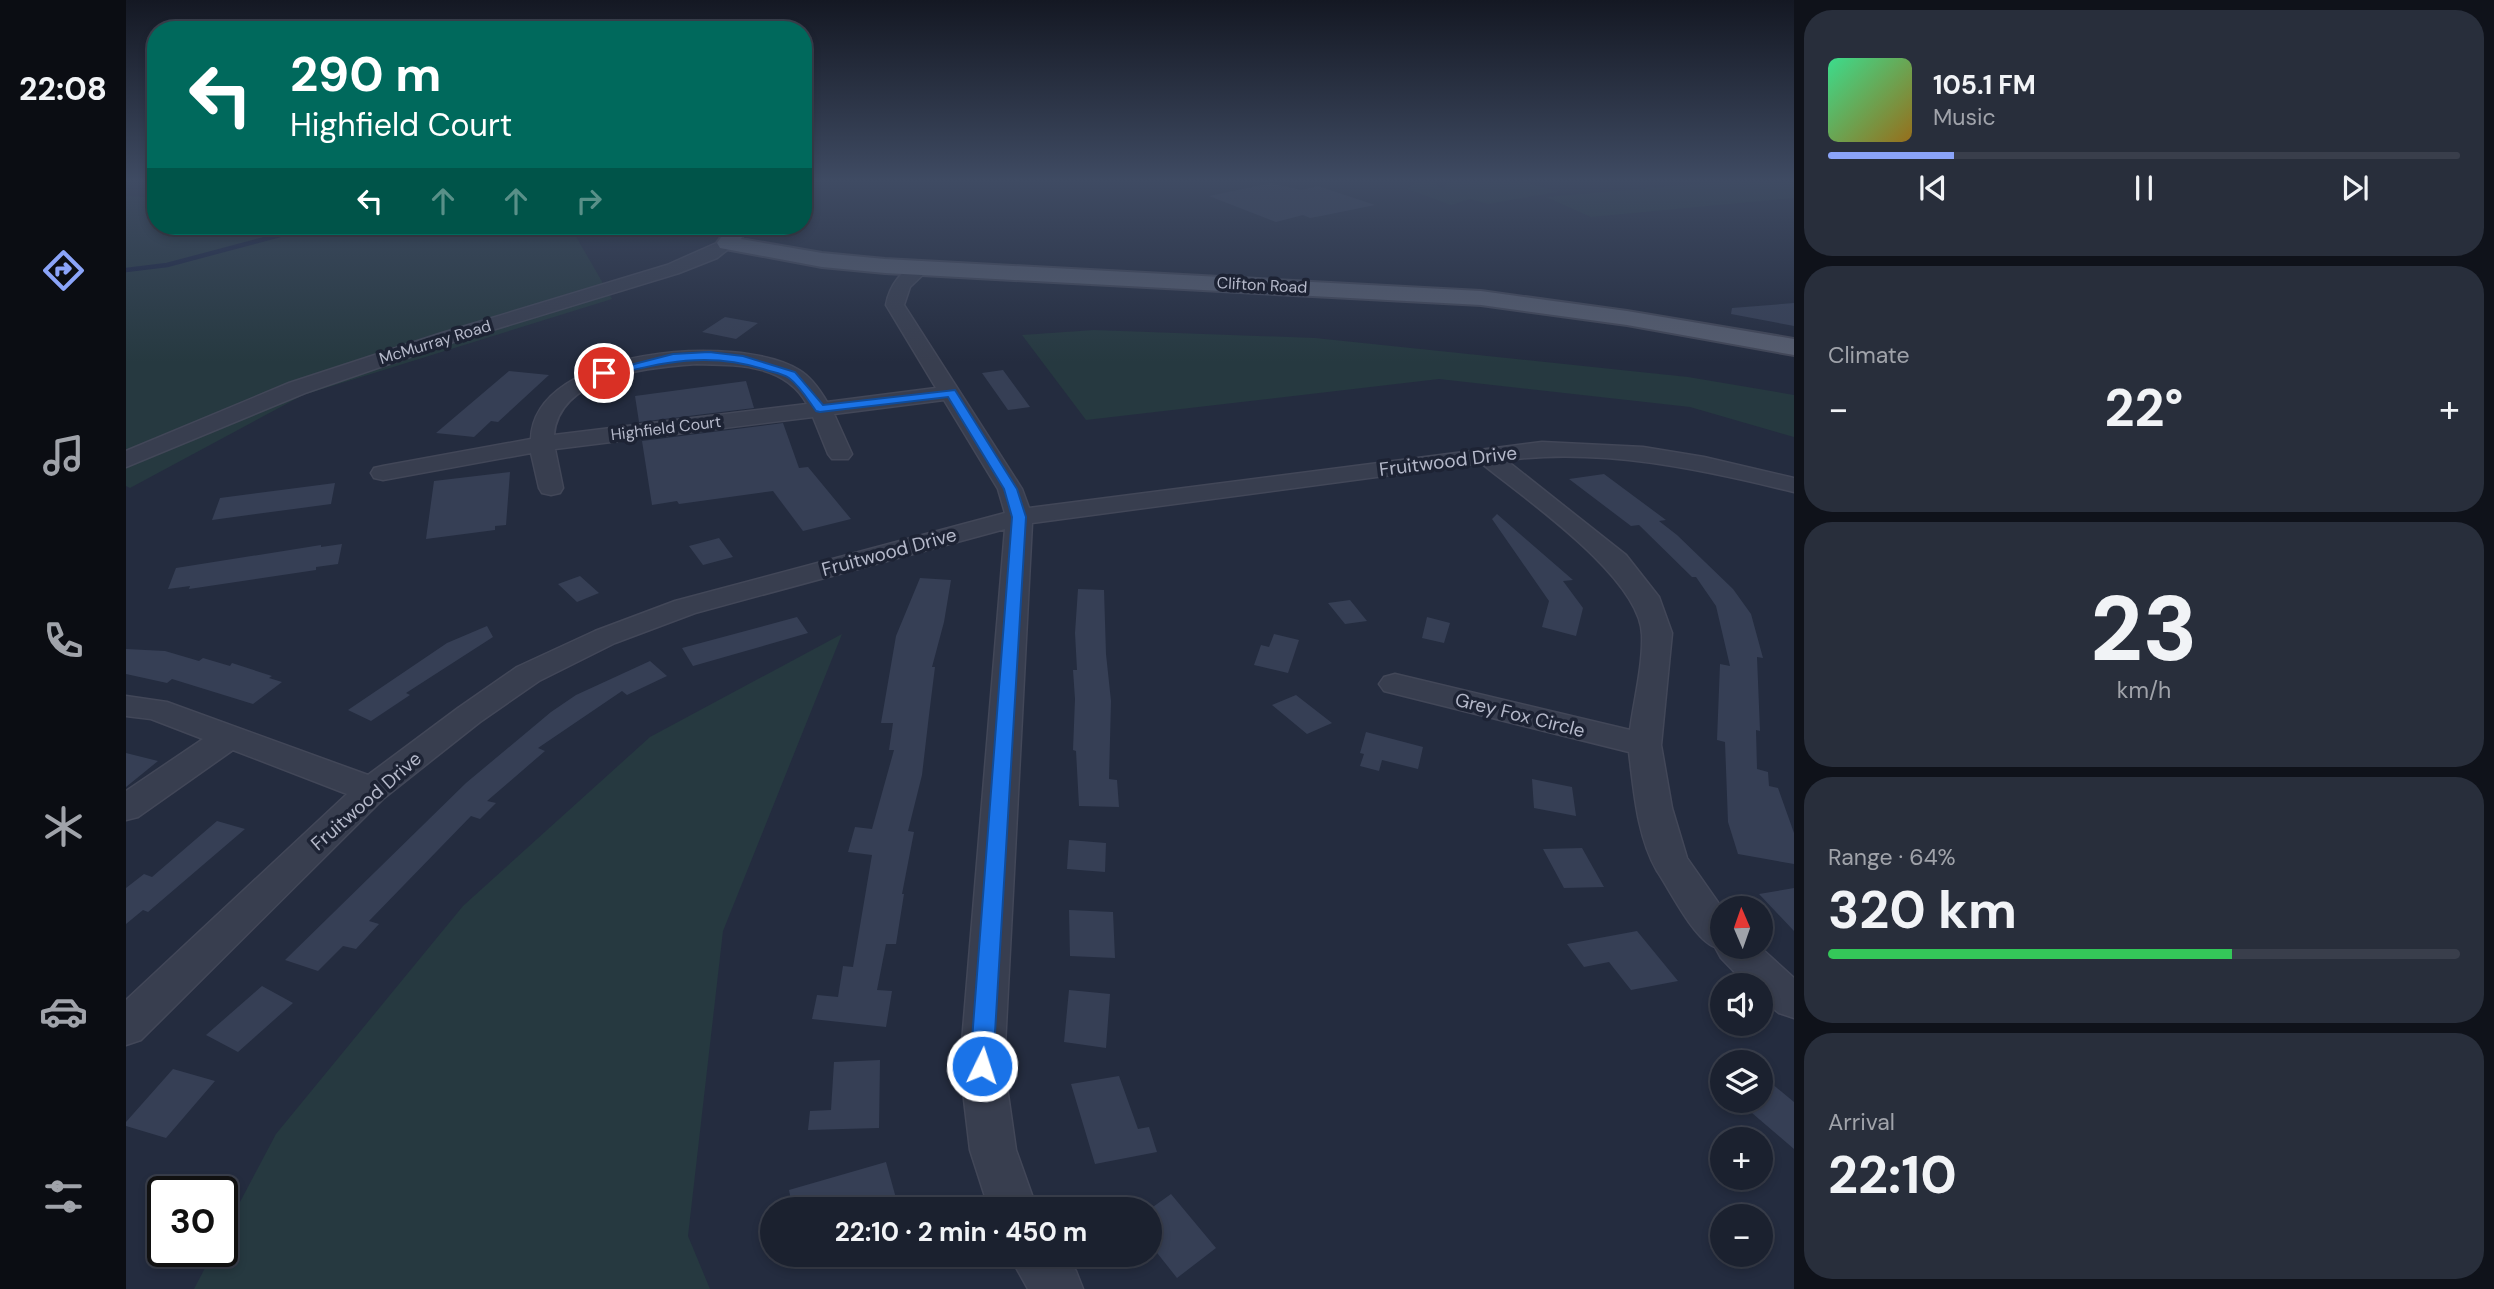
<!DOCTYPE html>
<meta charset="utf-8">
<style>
:root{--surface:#1b212f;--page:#282e3b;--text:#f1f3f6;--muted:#a0a3aa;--line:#393e4b;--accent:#8ba4f9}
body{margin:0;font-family:"DM Sans",sans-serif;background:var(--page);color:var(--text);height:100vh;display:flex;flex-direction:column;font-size:26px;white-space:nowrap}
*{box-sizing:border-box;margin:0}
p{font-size:23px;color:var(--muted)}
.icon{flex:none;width:38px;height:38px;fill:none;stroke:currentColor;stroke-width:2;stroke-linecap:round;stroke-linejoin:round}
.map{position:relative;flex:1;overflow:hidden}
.drawer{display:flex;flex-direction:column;gap:10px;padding:10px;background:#0f121a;width:700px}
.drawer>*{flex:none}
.guide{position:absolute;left:21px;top:21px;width:665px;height:214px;border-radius:28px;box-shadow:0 4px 10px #0003,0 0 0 2px var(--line);background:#00695c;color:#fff;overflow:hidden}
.needle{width:46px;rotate:358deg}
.fabs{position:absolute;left:1584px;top:896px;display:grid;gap:14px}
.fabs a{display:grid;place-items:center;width:63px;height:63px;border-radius:50%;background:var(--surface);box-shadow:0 4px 10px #0003,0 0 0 2px var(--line);font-size:35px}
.speed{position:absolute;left:21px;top:1176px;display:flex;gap:14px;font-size:35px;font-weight:700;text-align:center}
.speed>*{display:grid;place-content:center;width:91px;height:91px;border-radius:50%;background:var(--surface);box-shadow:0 4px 10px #0003,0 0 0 2px var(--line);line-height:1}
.speed .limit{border:4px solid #111;border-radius:10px;background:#fff;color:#111}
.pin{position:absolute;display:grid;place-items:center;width:60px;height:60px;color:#fff;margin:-30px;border:4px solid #fff;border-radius:50%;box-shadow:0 2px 7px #0007}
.me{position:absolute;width:77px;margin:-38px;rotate:4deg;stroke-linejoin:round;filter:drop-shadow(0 0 5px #0008)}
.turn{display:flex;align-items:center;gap:24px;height:147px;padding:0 28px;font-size:32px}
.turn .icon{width:91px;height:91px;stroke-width:2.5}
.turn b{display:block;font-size:49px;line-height:60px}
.lanes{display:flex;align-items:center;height:66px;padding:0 28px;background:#0003;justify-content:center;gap:35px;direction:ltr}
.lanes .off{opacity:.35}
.big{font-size:52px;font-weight:700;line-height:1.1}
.drawer .card{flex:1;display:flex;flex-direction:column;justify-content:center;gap:10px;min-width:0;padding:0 24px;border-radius:28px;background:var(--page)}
.drawer .dial{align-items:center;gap:0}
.dial b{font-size:91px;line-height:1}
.song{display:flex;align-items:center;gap:21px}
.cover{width:84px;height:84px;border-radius:10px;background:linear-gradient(135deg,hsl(150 70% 55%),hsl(40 70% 35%))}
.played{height:7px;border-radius:4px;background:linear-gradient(90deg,var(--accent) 20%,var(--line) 20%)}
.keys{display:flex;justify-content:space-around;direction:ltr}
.heat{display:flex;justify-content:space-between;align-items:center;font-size:38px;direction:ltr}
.charge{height:10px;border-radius:5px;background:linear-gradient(90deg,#34c759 64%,var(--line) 0)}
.trip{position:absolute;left:634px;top:1197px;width:402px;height:70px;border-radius:35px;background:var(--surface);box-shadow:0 4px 10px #0003,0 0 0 2px var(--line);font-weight:700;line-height:70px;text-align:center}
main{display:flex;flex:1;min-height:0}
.tab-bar{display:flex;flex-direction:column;width:126px;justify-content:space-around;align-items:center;background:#0b0d13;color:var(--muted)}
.tab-bar .icon{width:49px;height:49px}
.tab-bar .current{color:var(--accent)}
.tab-bar b{font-size:32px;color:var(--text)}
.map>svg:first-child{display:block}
.green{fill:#263940}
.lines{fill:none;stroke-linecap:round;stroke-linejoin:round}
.stream{stroke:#17213d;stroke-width:4.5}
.building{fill:#363f55}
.minor-casing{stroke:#424758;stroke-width:3}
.major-casing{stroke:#424758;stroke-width:4}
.minor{fill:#383e4f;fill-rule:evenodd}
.major{fill:#565d6f;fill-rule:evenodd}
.route{fill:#1a73e8;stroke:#114b97;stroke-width:2}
.labels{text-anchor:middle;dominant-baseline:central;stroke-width:7;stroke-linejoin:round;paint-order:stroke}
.far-street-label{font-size:16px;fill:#b5b9ca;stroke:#1d2334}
.street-label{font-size:19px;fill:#b5b9ca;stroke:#1d2334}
</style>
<main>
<nav class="tab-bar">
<b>22:08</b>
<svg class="icon current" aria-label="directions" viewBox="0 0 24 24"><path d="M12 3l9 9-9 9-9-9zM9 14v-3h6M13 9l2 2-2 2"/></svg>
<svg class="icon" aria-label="music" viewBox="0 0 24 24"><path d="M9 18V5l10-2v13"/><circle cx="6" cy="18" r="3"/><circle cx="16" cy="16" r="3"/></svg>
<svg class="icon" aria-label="phone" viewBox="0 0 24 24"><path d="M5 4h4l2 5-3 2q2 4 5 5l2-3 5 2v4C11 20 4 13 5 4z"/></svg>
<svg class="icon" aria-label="climate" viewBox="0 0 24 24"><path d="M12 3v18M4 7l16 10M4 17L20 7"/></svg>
<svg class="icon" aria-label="car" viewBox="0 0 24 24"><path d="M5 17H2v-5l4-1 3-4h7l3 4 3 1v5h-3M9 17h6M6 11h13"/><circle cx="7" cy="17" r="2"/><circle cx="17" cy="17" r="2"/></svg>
<svg class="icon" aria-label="filters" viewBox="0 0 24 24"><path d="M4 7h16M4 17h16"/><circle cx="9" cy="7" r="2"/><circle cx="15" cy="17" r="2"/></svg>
</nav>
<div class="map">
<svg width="1668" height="1289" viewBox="0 0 1668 1289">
<rect width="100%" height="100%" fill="#242c3f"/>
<path class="green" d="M1292,182h22l-5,3 10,4 2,-7h79l32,10 -70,12 -18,-5 -19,6 -44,-16z
M1595,182h73v16l-203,19 -45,-20z
M0,196l30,1v29h414l42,73 -309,96 -173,93 -4,-2z
M968,330l221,8 373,39 106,18v42l-104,-30 -251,-28 -353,41 -64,-85z
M716,634l-119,297 -35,305 22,53h-516l20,-38h8v-15l54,-102 187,-228 187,-169z"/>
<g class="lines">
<path class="stream" d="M0,270l41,-5 147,-39"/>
</g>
<path class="building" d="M1145,183l30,7 17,-4 57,19 -54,11 -11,2 -7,-3 -27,7 -67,-26z
M1668,303v23l-63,-12 1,-6z
M599,317l33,6 -22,16 -34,-7z
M877,370l27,37 -22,3 -26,-37z
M383,371l40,4 -51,47 -7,-1 -17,16 -38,-4z
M620,381l8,27 -115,14 -4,-26z
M657,423l16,45 9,-1 43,52 -48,12 -30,-40 -94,13 -2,-3 -25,4 -10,-64z
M384,472l-4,53 -11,1v4l-69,9 8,-58z
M1478,474l62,46 -7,1 18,14 56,54 18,25 12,44 -6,-1 3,74 -4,-1 1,39 11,3 1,14 9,2 16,45v31l-56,-10 -10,-32 -3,-80 -8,-2 3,-76 10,2 -14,-60 -20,-29h-4l-53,-52 -8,1 -62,-47z
M209,483l-4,21 -119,16 8,-22z
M1371,514l76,66 -10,1 20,27 -7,28 -34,-9 7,-26 -57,-82z
M593,538l14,19 -30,8 -14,-19z
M216,544l-4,20 -22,3v3l-127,19 1,-3 -22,3 8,-21 145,-23v2z
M454,576l19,17 -22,9 -19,-18z
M794,578l31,2 -7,42 -12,45h3l-6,48 -7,60 -14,56 6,1 -12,62h2l-8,50h-10l-9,46 15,1 -6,36 -74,-8 5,-24 21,2 5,-31 10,1 19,-112 -24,-3 7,-25 17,2 22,-79h-5l4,-27h-12l15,-87z
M952,589l26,1 2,64 5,47 -2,78 8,1 2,27 -40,-1 -3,-55 -3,-1 2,-51 -2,-29h4l-2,-37z
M1224,600l17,21 -22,3 -17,-21z
M671,617l11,16 -115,33 -11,-18z
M1301,617l23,6 -6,20 -22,-5z
M361,626l6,11 -87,56 4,2 -39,26 -23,-11 99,-67z
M1148,634l25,6 -11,33 -34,-8 7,-20 8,2z
M0,649l39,2 34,10 4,-3 27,8 2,-3 40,13 -3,2 13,4 -29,22 -81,-25 -5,4 -41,-9z
M524,661l17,15 -40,19 -5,-4 -84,57 7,3 -58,50 9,2 -16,16 -9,-3 -102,105 10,3 -23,25 -13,-3 -25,25 -33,-11 181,-177 85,-71 25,-17z
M1170,695l36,28 -25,11 -35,-29z
M1240,732l57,15 -5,22 -36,-9 -3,11 -19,-5 4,-12 -4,-1z
M0,753l32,8 -32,26z
M1406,779l40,8 4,29 -42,-8z
M91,821l28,8 -97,83 -5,-2 -17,14v-36l18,-14 8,3z
M943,840l37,3 -1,29 -38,-3z
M1456,848l22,39 -40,1 -21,-39z
M1668,888v43l-35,-37z
M943,910l44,2 2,46 -45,-2z
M1511,931l41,50 -47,9 -22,-28 -25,5 -17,-23z
M136,986l31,17 -55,49 -32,-17z
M943,990l41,4 -4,54 -42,-6z
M754,1060l-1,68 -71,2 2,-19 21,-1 3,-48z
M47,1069l42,12 -49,57 -40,-12v-4z
M1634,1074l34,28v47l-56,-48h22z
M993,1076l19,53 11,-2 8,25 -62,12 -24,-80z
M760,1162l13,47h-106l-4,-19z
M1045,1194l45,54 -39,30 -27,-34v-35z"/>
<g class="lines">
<g class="minor-casing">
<path id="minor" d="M602,238l6,1 2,4 -19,15 -38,15 -226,69 -148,51 -179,74v-16l163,-68 150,-49 228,-69z
M795,263l9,5 -20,19 -6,18 118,184 7,19 513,-66 101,5 61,10 90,21v14c-94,-23 -190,-44 -288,-32l120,95 33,42 13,36 -11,112 11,63 15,50 35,50v39h38l34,31v40l-15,-5 -19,-15v-13h-13l-26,-27 -6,-11c-21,-7 -45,-57 -58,-76 -20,-35 -23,-80 -28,-119l-245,-61 -5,-7 5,-7 11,-3 235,56c4,-30 13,-64 12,-95 -1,-57 -118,-137 -161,-172l-449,60 -28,543 12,84 21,59h-48l-19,-59 -10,-84 45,-537 -310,84 -80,30 -76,38 -59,41 -96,76 -243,242 -15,5v-45l221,-206 -114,-44 -95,67 -12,3v-29l77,-52 -52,-20 -25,-3v-20l41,6 201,73 90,-67 59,-41 78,-36 80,-30 330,-88 -7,-24 -54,-89 -110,14 18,40 -4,5h-16l-4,-5 -15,-37 -258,32 8,39 -3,5 -9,2 -9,-2 -3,-5 -8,-35 -148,27 -9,-2 -3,-5 3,-5 9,-2 148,-27c3,-92 209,-106 268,-69 12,7 21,20 28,32l109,-14 -50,-83c3,-18 16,-38 35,-42zM571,364c41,1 88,0 110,40l-253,31c5,-60 97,-68 143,-71z
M883,1255h55l12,16 7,18h-55z"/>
</g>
<g class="major-casing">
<path id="major" d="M603,226h20l-8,13 81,14 63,6 596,32 146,20 167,28v16l-167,-30 -146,-20 -596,-32 -63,-6 -102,-19 -3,-5z"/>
</g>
<use href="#minor" class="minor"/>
<use href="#major" class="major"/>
</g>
<linearGradient id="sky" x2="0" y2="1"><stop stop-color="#141823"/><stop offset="0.5" stop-color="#3f4b63"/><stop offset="1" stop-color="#3f4b63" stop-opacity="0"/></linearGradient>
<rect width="1668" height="362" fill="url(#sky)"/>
<path class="route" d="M583,352l34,4 52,16 28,33 132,-15 62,99 9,28 -33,549 -3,7 -8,3 -8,-3 -4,-7 42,-549 -8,-28 -56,-92 -128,15 -4,-1c-8,-11 -16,-25 -27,-33 -7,-5 -18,-6 -26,-9 -57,-18 -102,-6 -159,8l-5,-4 74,-19z"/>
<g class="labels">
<g class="far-street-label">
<text transform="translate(1136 285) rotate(3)">Clifton Road</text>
<text transform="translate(309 342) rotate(-17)">McMurray Road</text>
<text transform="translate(540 428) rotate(-7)">Highfield Court</text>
</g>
<g class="street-label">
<text transform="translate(1322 461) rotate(-7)">Fruitwood Drive</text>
<text transform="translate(763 552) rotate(-15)">Fruitwood Drive</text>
<text transform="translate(1394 715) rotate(14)">Grey Fox Circle</text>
<text transform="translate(240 801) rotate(-41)">Fruitwood Drive</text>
</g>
</g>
</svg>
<div class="fabs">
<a><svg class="needle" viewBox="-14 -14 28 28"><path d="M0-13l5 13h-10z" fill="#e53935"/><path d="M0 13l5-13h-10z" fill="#a0a3aa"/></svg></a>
<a><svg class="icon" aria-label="sound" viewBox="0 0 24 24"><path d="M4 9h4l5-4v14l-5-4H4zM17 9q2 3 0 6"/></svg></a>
<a><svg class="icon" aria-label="layers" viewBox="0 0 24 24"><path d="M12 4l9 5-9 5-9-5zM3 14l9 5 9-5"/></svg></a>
<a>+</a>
<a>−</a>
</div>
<div class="speed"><div class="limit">30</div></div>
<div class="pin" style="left:478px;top:373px;background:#d93025"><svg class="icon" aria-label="arrive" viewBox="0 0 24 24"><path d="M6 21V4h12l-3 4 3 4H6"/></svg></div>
<svg class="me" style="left:856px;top:1066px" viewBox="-20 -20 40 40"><circle r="17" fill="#1a73e8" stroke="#fff" stroke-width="3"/><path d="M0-11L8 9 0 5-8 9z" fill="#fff"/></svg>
<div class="trip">22:10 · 2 min · 450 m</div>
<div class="guide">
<div class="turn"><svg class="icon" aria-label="left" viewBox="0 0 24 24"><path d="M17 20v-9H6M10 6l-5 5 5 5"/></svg><div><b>290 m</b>Highfield Court</div></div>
<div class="lanes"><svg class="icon" aria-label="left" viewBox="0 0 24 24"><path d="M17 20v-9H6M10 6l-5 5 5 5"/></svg><svg class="icon off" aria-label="ahead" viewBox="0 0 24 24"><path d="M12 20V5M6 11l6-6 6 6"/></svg><svg class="icon off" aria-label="ahead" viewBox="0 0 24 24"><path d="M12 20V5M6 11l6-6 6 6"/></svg><svg class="icon off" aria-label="right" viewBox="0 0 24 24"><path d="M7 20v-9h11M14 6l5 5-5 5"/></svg></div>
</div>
</div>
<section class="drawer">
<div class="card">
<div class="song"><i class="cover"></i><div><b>105.1 FM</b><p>Music</p></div></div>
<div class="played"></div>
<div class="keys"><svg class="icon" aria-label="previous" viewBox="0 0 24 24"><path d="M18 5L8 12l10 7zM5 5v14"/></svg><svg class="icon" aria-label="pause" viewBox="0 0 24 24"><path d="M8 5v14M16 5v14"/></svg><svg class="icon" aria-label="next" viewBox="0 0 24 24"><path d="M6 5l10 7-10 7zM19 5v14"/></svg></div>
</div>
<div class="card"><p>Climate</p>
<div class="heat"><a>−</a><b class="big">22°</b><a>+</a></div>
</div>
<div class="card dial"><b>23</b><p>km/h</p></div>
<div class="card"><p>Range · 64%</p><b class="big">320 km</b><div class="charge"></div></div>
<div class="card"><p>Arrival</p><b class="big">22:10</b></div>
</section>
</main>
